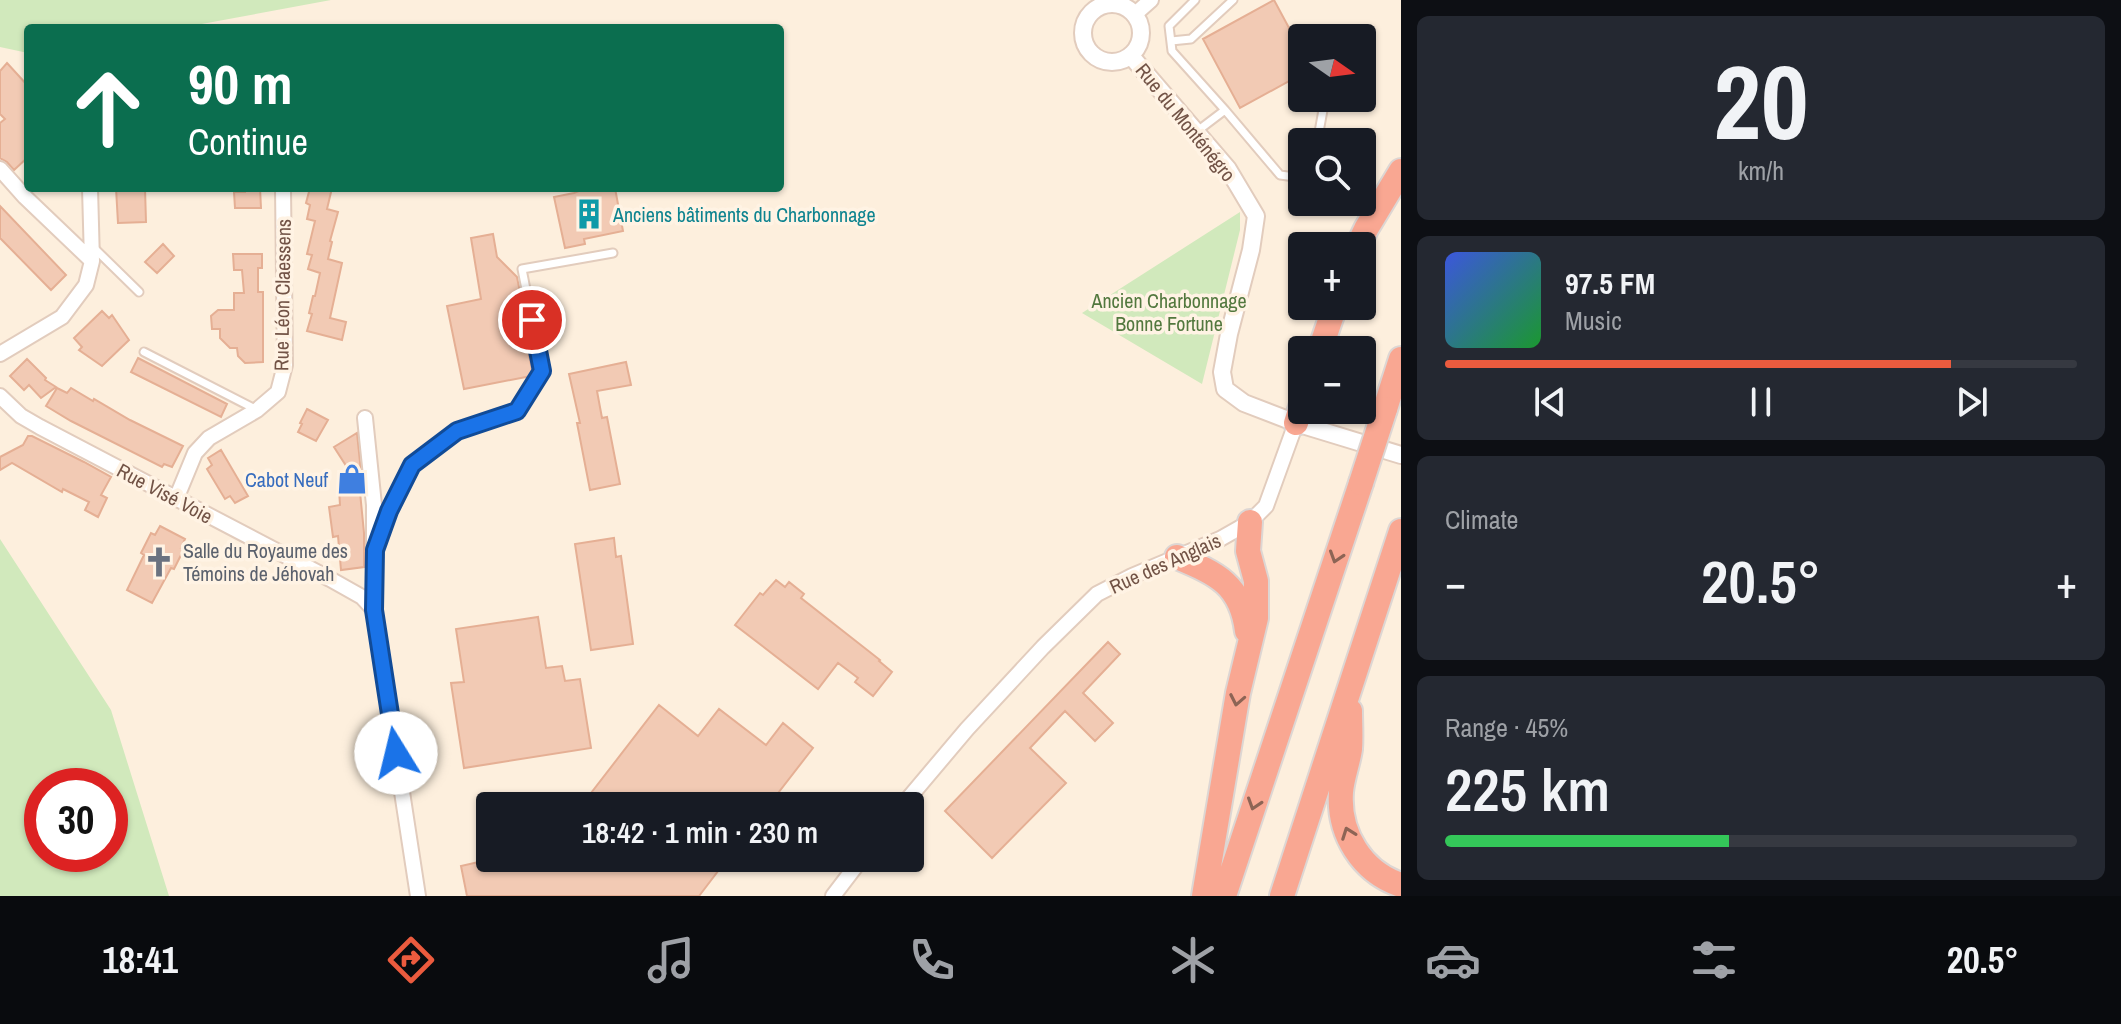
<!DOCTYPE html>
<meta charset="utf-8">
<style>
:root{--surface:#171b24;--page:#242831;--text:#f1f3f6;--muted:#9ea1a6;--line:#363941;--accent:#eb5b3e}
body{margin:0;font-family:"Archivo Narrow",sans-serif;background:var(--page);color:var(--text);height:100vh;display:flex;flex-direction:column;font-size:30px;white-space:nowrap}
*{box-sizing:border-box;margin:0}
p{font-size:26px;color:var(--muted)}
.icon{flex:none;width:44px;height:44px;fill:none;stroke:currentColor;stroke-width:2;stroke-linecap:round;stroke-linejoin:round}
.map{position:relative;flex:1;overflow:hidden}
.sheet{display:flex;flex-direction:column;gap:16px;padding:16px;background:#0d0f14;width:720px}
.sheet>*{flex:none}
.top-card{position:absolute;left:24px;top:24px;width:760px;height:168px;border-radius:8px;box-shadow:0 2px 6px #0004;background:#0b6e4f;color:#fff;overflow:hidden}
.needle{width:52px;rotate:104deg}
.tools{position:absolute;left:1288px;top:24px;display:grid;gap:16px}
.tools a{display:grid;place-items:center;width:88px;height:88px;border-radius:8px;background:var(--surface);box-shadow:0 2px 6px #0004;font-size:40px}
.speed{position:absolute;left:24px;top:768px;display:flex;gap:16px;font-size:40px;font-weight:700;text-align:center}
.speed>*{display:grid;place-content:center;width:104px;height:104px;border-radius:50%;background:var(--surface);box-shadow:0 2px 6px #0004;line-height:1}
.speed .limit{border:12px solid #d22;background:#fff;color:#111}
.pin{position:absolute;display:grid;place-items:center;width:68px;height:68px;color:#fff;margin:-34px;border:4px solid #fff;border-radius:50%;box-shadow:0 2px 8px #0007}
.me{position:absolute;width:88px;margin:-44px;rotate:351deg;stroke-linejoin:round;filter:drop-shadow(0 0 6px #0008)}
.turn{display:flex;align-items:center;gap:28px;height:168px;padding:0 32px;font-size:36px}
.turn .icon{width:104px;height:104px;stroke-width:2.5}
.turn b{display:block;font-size:56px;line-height:68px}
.big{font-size:60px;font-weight:600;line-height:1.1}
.sheet .widget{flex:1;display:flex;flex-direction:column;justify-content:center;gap:12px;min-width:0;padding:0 28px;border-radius:12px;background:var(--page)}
.sheet .dial{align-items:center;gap:0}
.dial b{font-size:104px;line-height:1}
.song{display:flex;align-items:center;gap:24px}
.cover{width:96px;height:96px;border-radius:12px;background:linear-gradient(135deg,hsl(230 70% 55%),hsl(130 70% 35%))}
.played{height:8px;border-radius:4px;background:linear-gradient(90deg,var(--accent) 80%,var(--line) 80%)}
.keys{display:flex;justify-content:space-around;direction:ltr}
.heat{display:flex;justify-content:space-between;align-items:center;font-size:44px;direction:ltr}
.charge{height:12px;border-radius:6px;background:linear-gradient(90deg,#34c759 45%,var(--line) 0)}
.trip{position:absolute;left:476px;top:792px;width:448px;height:80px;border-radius:8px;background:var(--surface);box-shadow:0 2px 6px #0004;font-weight:600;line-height:80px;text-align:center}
.dock{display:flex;height:128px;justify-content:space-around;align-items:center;background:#090b0e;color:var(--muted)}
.dock .icon{width:56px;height:56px}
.dock .selected{color:var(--accent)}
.dock b{font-size:36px;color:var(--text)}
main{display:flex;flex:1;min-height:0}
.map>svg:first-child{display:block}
.green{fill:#d1e9bc;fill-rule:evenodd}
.building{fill:#f2cab4;stroke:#e5af94;stroke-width:2}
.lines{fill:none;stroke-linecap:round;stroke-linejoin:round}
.service-casing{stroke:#e2ccbd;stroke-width:11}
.minor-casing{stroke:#e2ccbd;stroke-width:18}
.tertiary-casing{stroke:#e2ccbd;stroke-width:20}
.motorway-casing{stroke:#ddd6d3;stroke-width:28}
.service{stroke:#fff;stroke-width:7}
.minor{stroke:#fff;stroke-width:14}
.tertiary{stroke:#fff;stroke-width:16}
.motorway{stroke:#f9a792;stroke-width:24}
.motorway-bridge-casing{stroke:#ddd6d3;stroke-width:28;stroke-linecap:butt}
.motorway-bridge{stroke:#f9a792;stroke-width:24}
.oneway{stroke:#8d6455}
.route-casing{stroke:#114b97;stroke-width:20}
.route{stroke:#1a73e8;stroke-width:14}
.labels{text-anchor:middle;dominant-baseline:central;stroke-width:7;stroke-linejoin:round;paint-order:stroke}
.street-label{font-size:20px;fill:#725346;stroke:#fff3e4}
.culture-label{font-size:20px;fill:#0d838f;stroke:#fff3e4;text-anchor:start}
.park-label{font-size:20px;fill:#52783e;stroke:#fff3e4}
.shop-label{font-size:20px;fill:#366cbe;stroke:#fff3e4;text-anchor:end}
.worship-label{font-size:20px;fill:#5b616d;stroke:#fff3e4;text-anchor:start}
</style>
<main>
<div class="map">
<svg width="1401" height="896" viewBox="0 0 1401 896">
<rect width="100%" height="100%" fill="#fdefdd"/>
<path class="green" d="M0,0h331l-151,28h-152v25l-28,-6z
M1240,212v18l-38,154 -120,-71z
M0,539l111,171 58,186h-169zM42,786h68v68h-68z"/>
<path class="building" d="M1274,0l28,52v22l-62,34 -37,-69z
M7,63l21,23v71l-14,13 -7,-8 -7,-4v-35l5,-4 -5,-5v-43z
M116,188h29l1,34 -28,1z
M245,188h15l1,20h-26l-1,-16h11z
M310,188h22l-5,21 11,3 -8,29 2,1 -4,17 14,4 -12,55 16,4 -4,18 -35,-9 5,-17 -3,-1 4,-17h2l5,-23 -12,-4 4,-14 -5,-1 8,-33 -8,-2 3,-14 -4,-2z
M581,188h34l8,43 -39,8 1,5 -20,4 -11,-51 20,-4 7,-3z
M0,206l66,69 -15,15 -51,-52z
M493,234l4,23 20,20 15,77 -3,1 4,19 -2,2 -67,13 -17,-83 34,-7 -10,-61z
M163,244l11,12 -17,17 -12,-11z
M233,254h29v14h-4v24h5v70l-18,1 -7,-7 -1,-8h-7l-10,-10v-9h-8l-1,-13 7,-6h16v-17h10l-2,-23h-8z
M102,311l7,7 3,-3 17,25 -27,26 -23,-16 3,-3 -8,-9z
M138,358l89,46 -6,13 -90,-45z
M27,359l19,19 -1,2 11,7 -15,11 -12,-13 -5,5 -14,-14z
M626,362l5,23 -34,6 5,27 5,-1 13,67 -30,6 -13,-67h3l-11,-49z
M57,388l10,5 4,-5 22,13 1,-2 36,21 53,26 -11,21 -8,-3 -2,3 -91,-46 -25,-15z
M307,409l21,11 -12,21 -18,-9 4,-8 -2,-1z
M357,433l6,59h-3l4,41v34l-23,3 -3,-34 -5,1 -4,-30 11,-2 -2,-32 12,-1 -16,-25z
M28,436h4l52,26 27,15 -10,18 6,3 -9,19 -13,-7 4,-8 -26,-13 -1,3 -50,-29 -12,7v-13l23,-12z
M221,450l27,46 -13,7 -5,-7 -5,3 -18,-30 5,-4 -4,-7z
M160,526l25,13 -4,9 3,1 -10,20 -3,-1 -19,35 -25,-13 17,-35 -3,-2 10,-20 4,2z
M614,538l2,19 5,-1 12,88 -42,6 -16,-106z
M776,580l9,7 4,-5 15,12 -3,4 79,62 -1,1 13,11 -19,24 -18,-14 3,-4 -20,-15 -20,26 -83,-64 25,-32 3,2z
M538,617l8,51 16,-2 3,15 15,-2 11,69 -127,20 -13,-85 13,-1 -8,-53z
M1108,642l12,12 -37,39 30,30 -18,18 -30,-30 -35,37 36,35 -74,75 -47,-47z
M659,705l39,31 21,-27 47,36 17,-22 30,25 -45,58h-187z
M496,858h232l-29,38h-232l-6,-30z"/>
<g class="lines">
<g class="service-casing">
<path id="service" d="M1195,0l-26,26 3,25 53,59 -29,22
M1171,41l20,-2 42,-39
M1308,99l15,11 -4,22 -5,10
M1225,110l55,65 15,2 7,-12
M92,246l47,46
M144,352l111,57
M378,541l11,-30 23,-46 45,-34 60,-20 25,-40 -20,-102 91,-16"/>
</g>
<g class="minor-casing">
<path id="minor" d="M1134,15l17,-15
M0,169l25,28 67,64
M0,354l62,-37 24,-32 6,-24 -2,-73
M0,396l21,20 19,11 290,152 32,18 12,13
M365,418l9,87v105l44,286
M176,499l19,-46 14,-15 48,-28 21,-18 7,-27 -2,-177
M902,806l65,-77 76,-82 54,-53 35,-18 88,-37 30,-17 16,-16 30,-83
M833,896l29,-38"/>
</g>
<g class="tertiary-casing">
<path id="tertiary" d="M1083 33a29 29 0 1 1 58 0a29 29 0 1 1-58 0Z
M1131,56l97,113 28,47 -5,34 -22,84 -7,38 3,17 19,14 52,20 105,32"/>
</g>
<g class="motorway-casing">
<path id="motorway" d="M1358,246l8,-17 35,-58
M1320,350l15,-44
M1385,409l16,-50
M1296,423l6,-19
M1177,557c40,17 64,27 70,74
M1350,711c0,13 1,26 0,38 -2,14 -8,29 -9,43 -3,42 21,80 60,93
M1204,896l34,-203 18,-75v-37l-8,-30 2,-29
M1224,896l137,-413
M1282,896l119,-365"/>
</g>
<use href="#service" class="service"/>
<use href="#minor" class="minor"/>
<use href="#tertiary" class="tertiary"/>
<use href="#motorway" class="motorway"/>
<g class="motorway-bridge-casing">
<path id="motorway-bridge" d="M1361,483l24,-74"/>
</g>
<use href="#motorway-bridge" class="motorway-bridge"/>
</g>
<defs><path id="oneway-chevron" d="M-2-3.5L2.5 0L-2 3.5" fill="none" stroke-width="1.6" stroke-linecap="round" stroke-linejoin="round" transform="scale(2)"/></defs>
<g class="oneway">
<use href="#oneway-chevron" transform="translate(1336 557) rotate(108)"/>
<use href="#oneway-chevron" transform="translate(1237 700) rotate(101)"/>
<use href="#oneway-chevron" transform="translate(1254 804) rotate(108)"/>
<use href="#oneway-chevron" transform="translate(1348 833) rotate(-110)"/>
</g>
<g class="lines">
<g class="route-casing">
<path id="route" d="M396,753l-22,-143 1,-60 14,-39 23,-46 45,-34 60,-20 25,-40 -10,-51"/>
</g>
<use href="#route" class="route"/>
</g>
<defs>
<g id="building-bare" transform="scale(2.4)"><path d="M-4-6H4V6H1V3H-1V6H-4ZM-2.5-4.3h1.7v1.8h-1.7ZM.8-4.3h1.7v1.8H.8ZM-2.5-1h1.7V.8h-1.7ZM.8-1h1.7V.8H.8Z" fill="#0f9aa8" stroke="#fff3e4" stroke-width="2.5" paint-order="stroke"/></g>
<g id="shop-bare" transform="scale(2.4)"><path d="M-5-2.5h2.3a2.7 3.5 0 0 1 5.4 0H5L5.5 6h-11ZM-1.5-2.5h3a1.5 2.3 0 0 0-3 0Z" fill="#3f7fe0" stroke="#fff3e4" stroke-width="2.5" paint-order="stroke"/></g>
<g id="church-bare" transform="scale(2.4)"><path d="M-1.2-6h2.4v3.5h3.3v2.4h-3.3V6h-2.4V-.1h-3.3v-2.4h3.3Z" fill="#6b7280" stroke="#fff3e4" stroke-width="2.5" paint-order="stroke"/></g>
</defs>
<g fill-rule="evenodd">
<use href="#building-bare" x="589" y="214"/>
<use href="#shop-bare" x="352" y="479"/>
<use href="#church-bare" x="159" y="562"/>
</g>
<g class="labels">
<g class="street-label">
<text transform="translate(1186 122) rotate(51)">Rue du Monténégro</text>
<text transform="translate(282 295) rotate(-89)">Rue Léon Claessens</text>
<text transform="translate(165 493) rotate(28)">Rue Visé Voie</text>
<text transform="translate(1165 563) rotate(-24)">Rue des Anglais</text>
</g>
<g class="culture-label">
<text x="613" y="214">Anciens bâtiments du Charbonnage</text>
</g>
<g class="park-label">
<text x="1169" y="300">Ancien Charbonnage<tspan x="1169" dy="23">Bonne Fortune</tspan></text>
</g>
<g class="shop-label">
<text x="328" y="479">Cabot Neuf</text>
</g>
<g class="worship-label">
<text x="183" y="550">Salle du Royaume des<tspan x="183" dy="23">Témoins de Jéhovah</tspan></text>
</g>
</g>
</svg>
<div class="tools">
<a><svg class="needle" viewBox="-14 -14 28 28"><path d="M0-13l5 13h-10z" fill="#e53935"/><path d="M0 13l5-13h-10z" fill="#9ea1a6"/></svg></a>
<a><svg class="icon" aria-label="search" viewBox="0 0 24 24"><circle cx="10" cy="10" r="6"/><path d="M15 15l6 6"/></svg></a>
<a>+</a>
<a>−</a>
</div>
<div class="speed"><div class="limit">30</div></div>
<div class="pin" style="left:532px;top:320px;background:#d93025"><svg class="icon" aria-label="arrive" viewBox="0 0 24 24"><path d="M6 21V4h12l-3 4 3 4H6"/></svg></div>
<svg class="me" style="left:396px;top:753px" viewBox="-20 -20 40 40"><circle r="19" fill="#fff"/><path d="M0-13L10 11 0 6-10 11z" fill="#1a73e8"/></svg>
<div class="trip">18:42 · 1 min · 230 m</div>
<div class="top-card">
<div class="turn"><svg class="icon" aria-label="ahead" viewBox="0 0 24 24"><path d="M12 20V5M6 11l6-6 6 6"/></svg><div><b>90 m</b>Continue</div></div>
</div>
</div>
<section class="sheet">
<div class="widget dial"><b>20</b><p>km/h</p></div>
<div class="widget">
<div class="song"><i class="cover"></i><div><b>97.5 FM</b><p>Music</p></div></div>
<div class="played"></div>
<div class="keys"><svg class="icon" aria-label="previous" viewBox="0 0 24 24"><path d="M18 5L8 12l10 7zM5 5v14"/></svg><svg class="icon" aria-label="pause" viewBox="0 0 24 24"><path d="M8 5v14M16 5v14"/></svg><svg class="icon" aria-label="next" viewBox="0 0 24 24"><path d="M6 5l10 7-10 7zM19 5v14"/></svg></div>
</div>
<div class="widget"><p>Climate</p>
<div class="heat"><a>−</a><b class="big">20.5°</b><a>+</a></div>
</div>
<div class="widget"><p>Range · 45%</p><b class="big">225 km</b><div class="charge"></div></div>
</section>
</main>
<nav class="dock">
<b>18:41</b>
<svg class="icon selected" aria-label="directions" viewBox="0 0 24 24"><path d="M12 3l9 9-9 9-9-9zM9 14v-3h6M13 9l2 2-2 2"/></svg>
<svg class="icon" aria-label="music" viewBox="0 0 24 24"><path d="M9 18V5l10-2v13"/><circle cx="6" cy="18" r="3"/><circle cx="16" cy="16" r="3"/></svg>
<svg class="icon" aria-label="phone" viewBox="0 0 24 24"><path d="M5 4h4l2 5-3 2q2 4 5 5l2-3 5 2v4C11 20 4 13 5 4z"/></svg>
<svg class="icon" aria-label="climate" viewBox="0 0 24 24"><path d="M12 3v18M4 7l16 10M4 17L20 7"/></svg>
<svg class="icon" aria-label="car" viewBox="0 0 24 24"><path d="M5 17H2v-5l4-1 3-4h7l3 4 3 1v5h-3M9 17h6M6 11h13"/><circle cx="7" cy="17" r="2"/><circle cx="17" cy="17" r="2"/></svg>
<svg class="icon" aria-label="filters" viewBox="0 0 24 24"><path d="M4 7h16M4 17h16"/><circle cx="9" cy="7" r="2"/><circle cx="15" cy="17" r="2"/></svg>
<b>20.5°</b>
</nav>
